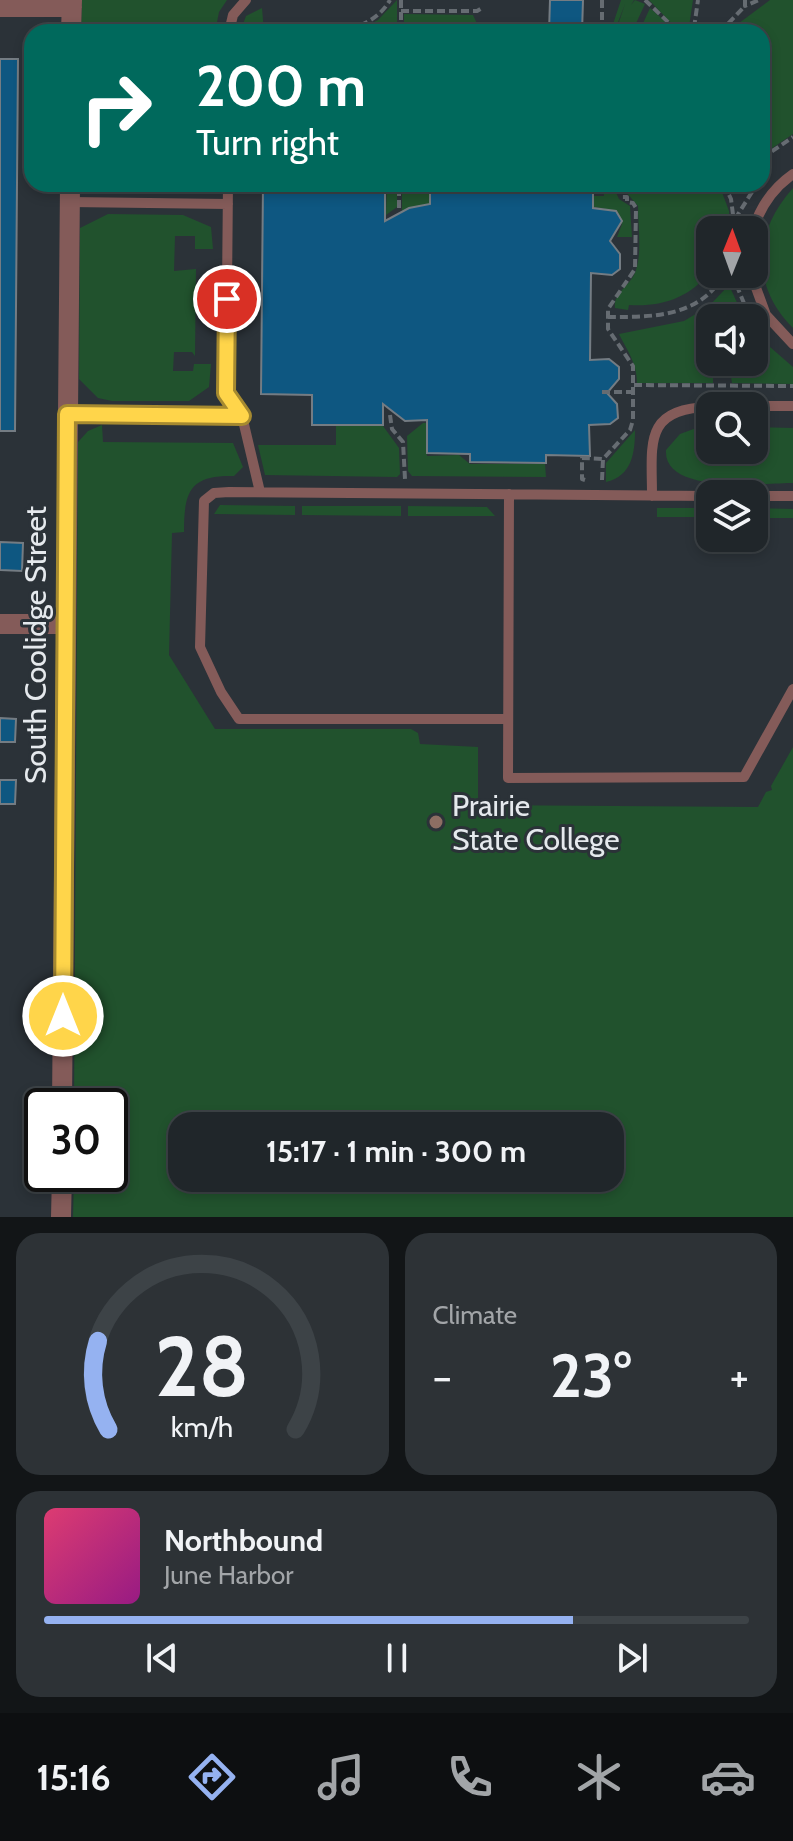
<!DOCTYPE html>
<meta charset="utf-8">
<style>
:root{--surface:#20262a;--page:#2d3236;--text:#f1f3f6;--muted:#a2a5a8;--line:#3d4347;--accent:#95b2f1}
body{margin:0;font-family:Cabin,sans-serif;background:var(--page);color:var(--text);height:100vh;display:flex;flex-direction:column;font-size:30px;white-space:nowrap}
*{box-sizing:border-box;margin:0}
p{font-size:26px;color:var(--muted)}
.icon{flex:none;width:44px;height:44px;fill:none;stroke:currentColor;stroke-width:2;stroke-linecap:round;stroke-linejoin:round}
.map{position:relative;height:1217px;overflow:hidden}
.details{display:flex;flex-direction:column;gap:16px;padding:16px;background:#121517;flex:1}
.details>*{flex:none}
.hud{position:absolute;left:24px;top:24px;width:746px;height:168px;border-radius:24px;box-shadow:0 4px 12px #0003,0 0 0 2px var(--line);background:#00695c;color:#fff;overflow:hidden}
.needle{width:52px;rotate:1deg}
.tools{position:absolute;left:696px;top:216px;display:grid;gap:16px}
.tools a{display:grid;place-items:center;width:72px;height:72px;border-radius:16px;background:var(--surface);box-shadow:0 4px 12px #0003,0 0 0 2px var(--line);font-size:40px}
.speed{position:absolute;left:24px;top:1088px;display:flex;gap:16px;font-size:40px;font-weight:700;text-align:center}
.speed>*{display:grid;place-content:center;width:104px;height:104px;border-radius:50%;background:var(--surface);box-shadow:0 4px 12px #0003,0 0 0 2px var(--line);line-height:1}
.speed .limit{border:4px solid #111;border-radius:12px;background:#fff;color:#111}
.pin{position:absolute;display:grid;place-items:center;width:68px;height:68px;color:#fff;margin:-34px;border:4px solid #fff;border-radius:50%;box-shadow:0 2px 8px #0007}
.me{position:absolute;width:88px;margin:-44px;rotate:0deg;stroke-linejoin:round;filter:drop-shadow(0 0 6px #0008)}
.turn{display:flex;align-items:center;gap:28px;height:168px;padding:0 40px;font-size:36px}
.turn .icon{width:104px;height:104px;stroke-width:2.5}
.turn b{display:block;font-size:56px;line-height:68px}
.big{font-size:60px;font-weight:800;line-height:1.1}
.details .widget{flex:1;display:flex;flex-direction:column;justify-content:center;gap:12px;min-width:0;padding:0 28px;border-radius:24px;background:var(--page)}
.details .dial{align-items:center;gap:0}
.dial svg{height:208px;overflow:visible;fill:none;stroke:var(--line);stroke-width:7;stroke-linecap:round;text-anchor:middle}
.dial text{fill:var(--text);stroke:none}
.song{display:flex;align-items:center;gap:24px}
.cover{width:96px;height:96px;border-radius:12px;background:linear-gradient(135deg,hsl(340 70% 55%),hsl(310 70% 35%))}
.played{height:8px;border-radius:4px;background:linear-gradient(90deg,var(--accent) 75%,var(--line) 75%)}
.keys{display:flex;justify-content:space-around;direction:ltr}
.heat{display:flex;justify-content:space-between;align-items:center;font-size:44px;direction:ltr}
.details .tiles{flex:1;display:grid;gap:16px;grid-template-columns:1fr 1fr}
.widget:last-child{grid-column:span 2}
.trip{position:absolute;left:168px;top:1112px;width:456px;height:80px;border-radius:24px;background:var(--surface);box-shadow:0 4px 12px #0003,0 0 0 2px var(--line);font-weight:800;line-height:80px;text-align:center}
.dock{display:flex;height:128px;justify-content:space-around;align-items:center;background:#0d0f11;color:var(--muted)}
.dock .icon{width:56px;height:56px}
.dock .active{color:var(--accent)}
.dock b{font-size:36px;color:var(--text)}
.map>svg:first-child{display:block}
.green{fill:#21522d;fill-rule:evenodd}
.building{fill:#0e5781;stroke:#747c83;stroke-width:2}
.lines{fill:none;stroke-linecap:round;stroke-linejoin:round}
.path{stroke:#666c72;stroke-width:4;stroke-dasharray:8 4;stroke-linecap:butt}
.lane{stroke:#845b59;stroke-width:10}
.street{stroke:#845b59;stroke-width:20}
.route-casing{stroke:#a68a30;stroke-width:20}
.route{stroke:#ffd54a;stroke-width:14}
.education-dot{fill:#8d6e63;stroke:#2b3238;stroke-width:3}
.labels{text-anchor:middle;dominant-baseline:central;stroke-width:6;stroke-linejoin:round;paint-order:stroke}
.street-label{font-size:30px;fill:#e5e9ed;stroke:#2b3238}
.poi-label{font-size:30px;fill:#e5e9ed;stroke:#2b3238;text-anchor:start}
</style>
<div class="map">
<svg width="793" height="1217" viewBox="0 0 793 1217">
<rect width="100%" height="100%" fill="#2b3238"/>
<path class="green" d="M82,0h145l-8,12 -4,20h-134z
M397,0v32h-42l23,-12z
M621,0h13l-3,5 4,-5 10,4 -13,28h-10l1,-8 -2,6 -5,1 9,-27 -10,26h-4z
M649,0h44l-4,27 -10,4z
M770,0h23v134l-31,21v-123h-35z
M262,8l2,24h-24l6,-16z
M650,8l19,17 -5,7h-25z
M404,14l69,1 8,17h-77z
M91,184h122l-11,7 -101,-2z
M387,184h10v23l-11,8z
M402,184h27v30l-11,-8 -16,5z
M603,184l11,4 5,11 11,7 2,31h-15l5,-13 -5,-13 -23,-4v-11h10z
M619,184h100l10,27 1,19h-20v42c-21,26 -48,35 -81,33l-1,5 -13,-2c-2,-16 17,-23 21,-38 6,-18 2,-44 2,-64z
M793,188v140c-43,-43 -39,-97 0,-140z
M108,214l75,1 28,12 2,22h-18v-13h-20l-1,35 22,-2 -1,87 -3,-4h-18l-1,19h20l1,-7h17l-2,23 -20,14h-77l-14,-3 -19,-19 1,-151z
M729,285l15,33h-34v44h44v-29l39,34v17l-61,-1 -1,-6h-18v6h-76c0,-21 -11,-34 -18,-49l65,-13 25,-15z
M423,423h3l1,33 32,-1 11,9h75l1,13 -134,-1 -4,-5 -1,-35z
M102,425l1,17 130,1 10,24 -9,9c-44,-1 -50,15 -50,56l-12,1 -3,122 46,74h196l7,4 2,11 58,3v58l280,2 8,-15 6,-2 -1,-4 22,-39v470h-720l1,-43h36v-68h-36l4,-664 10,-11zM182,1126h428v52h-428z
M336,425l47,1 16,22 1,26 -3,3 -132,-2 -7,-30h78z
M699,427h11v23h44v-23l39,1v55c-29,0 -130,12 -127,-33l14,-16z
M635,430c0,23 -3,46 -29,52v-19z
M220,505l75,1v9l-81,-1z
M302,506h99v10l-99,-1z
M408,506l79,1 8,9h-87z
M657,508h53v9h-53z
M754,508l39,1v9h-39z"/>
<path class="building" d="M550,0h33l-1,32h-33z
M0,59h18l-3,372h-15z
M263,184h122v37l24,-13 21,-4v-20h163v24l23,3 6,10 -12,20 10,13v15l-8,6 -21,-2 -1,87 19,-1 10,8v12l-12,14 10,11 1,14 -8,6 -21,1 1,31 -44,-1v8l-76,-1v-8l-43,-1v-33l-22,1 -22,-17v21h-71v-30l-51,-1z
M0,542l23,1 -1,28 -22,-1z
M0,718l16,1 -1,23h-15z
M0,780h16l-1,24h-15z"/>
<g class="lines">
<path class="path" d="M645,0l25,24
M745,0v6l14,-6
M401,11h76l5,-3
M694,28l4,-28
M265,30c41,0 101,12 125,-30
M401,32v-32
M602,32v-32
M720,32l25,-26
M762,158l31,-21
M762,160l7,11 -7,8
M724,184l7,15 4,31
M399,208v-24
M735,219l22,-35
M732,274l18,44
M608,317c43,0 92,1 116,-43
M634,385l159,1
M602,392h32
M390,415l2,14 11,13 2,37
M585,480l-3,-1v-21l21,1
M602,480l1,-21 27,-29 3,-10v-54l-25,-37v-20l27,-40 1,-61 -3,-5 -6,-1v-5h-5v-6h-5v-6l-6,-1"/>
<path class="lane" d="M229,32l4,-17 13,-15
M228,184l-2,209 16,23 18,76
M70,202l158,2
M753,230c7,-23 20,-42 40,-56
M751,274l15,41 27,29
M754,406h39
M67,414l175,2
M509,494l-1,284 236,-1 49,-88
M652,496c0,-52 -9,-88 58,-89
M754,496h39
M508,719h-269l-18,-27 -21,-45 4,-146 10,-8 15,-1 481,4"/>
<path class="street" d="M0,7h72
M71,32l1,-32
M0,624h65
M62,1106l8,-922
M61,1217l1,-43"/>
</g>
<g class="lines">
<g class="route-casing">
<path id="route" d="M63,1016l4,-602 175,2 -16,-23 1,-94"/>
</g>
<use href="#route" class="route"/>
</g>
<circle class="education-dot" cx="436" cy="822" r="8"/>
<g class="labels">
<g class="street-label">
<text transform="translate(35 645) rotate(-90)">South Coolidge Street</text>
</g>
<g class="poi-label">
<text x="452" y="805">Prairie<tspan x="452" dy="34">State College</tspan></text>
</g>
</g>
</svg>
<div class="tools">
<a><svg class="needle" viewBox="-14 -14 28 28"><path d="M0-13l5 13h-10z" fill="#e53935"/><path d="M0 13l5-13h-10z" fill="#a2a5a8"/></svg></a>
<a><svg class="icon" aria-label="sound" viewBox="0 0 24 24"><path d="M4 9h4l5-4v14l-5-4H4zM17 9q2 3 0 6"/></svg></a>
<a><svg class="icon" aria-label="search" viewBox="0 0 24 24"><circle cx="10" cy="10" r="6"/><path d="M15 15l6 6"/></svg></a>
<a><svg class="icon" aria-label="layers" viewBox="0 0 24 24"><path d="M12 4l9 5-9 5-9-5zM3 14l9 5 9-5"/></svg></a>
</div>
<div class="speed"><div class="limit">30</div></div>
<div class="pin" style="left:227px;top:299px;background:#d93025"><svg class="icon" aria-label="arrive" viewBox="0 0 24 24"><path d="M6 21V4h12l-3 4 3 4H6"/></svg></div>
<svg class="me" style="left:63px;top:1016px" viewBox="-20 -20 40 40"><circle r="17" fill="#ffd54a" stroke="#fff" stroke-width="3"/><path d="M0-11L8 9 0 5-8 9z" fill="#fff"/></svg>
<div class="trip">15:17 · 1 min · 300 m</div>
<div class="hud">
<div class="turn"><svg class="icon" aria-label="right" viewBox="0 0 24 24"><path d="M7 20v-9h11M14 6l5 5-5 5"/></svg><div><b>200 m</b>Turn right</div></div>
</div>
</div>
<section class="details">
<div class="tiles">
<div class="widget dial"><svg viewBox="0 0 100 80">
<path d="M14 69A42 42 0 1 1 86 69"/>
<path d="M14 69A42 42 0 0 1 10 35" stroke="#95b2f1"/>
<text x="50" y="56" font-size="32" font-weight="700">28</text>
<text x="50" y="72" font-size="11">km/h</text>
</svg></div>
<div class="widget"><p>Climate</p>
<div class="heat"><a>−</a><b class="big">23°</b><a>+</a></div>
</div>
<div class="widget">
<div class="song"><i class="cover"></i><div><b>Northbound</b><p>June Harbor</p></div></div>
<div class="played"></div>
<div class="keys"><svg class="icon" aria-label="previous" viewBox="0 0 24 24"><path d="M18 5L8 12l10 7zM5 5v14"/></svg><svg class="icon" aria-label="pause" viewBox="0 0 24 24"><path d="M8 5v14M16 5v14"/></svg><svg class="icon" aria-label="next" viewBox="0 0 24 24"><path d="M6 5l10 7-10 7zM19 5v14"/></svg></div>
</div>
</div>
</section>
<nav class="dock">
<b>15:16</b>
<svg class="icon active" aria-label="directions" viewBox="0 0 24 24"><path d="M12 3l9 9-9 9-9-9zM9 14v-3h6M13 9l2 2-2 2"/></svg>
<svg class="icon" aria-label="music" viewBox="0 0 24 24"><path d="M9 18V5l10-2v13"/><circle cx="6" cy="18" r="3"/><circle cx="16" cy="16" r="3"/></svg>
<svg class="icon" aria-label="phone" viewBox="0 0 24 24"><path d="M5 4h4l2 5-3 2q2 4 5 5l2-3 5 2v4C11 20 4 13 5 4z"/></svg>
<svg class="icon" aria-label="climate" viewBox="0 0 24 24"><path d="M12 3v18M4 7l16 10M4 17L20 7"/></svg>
<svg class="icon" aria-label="car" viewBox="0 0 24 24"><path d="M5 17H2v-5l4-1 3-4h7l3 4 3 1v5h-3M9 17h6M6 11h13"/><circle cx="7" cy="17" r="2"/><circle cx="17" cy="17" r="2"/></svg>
</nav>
